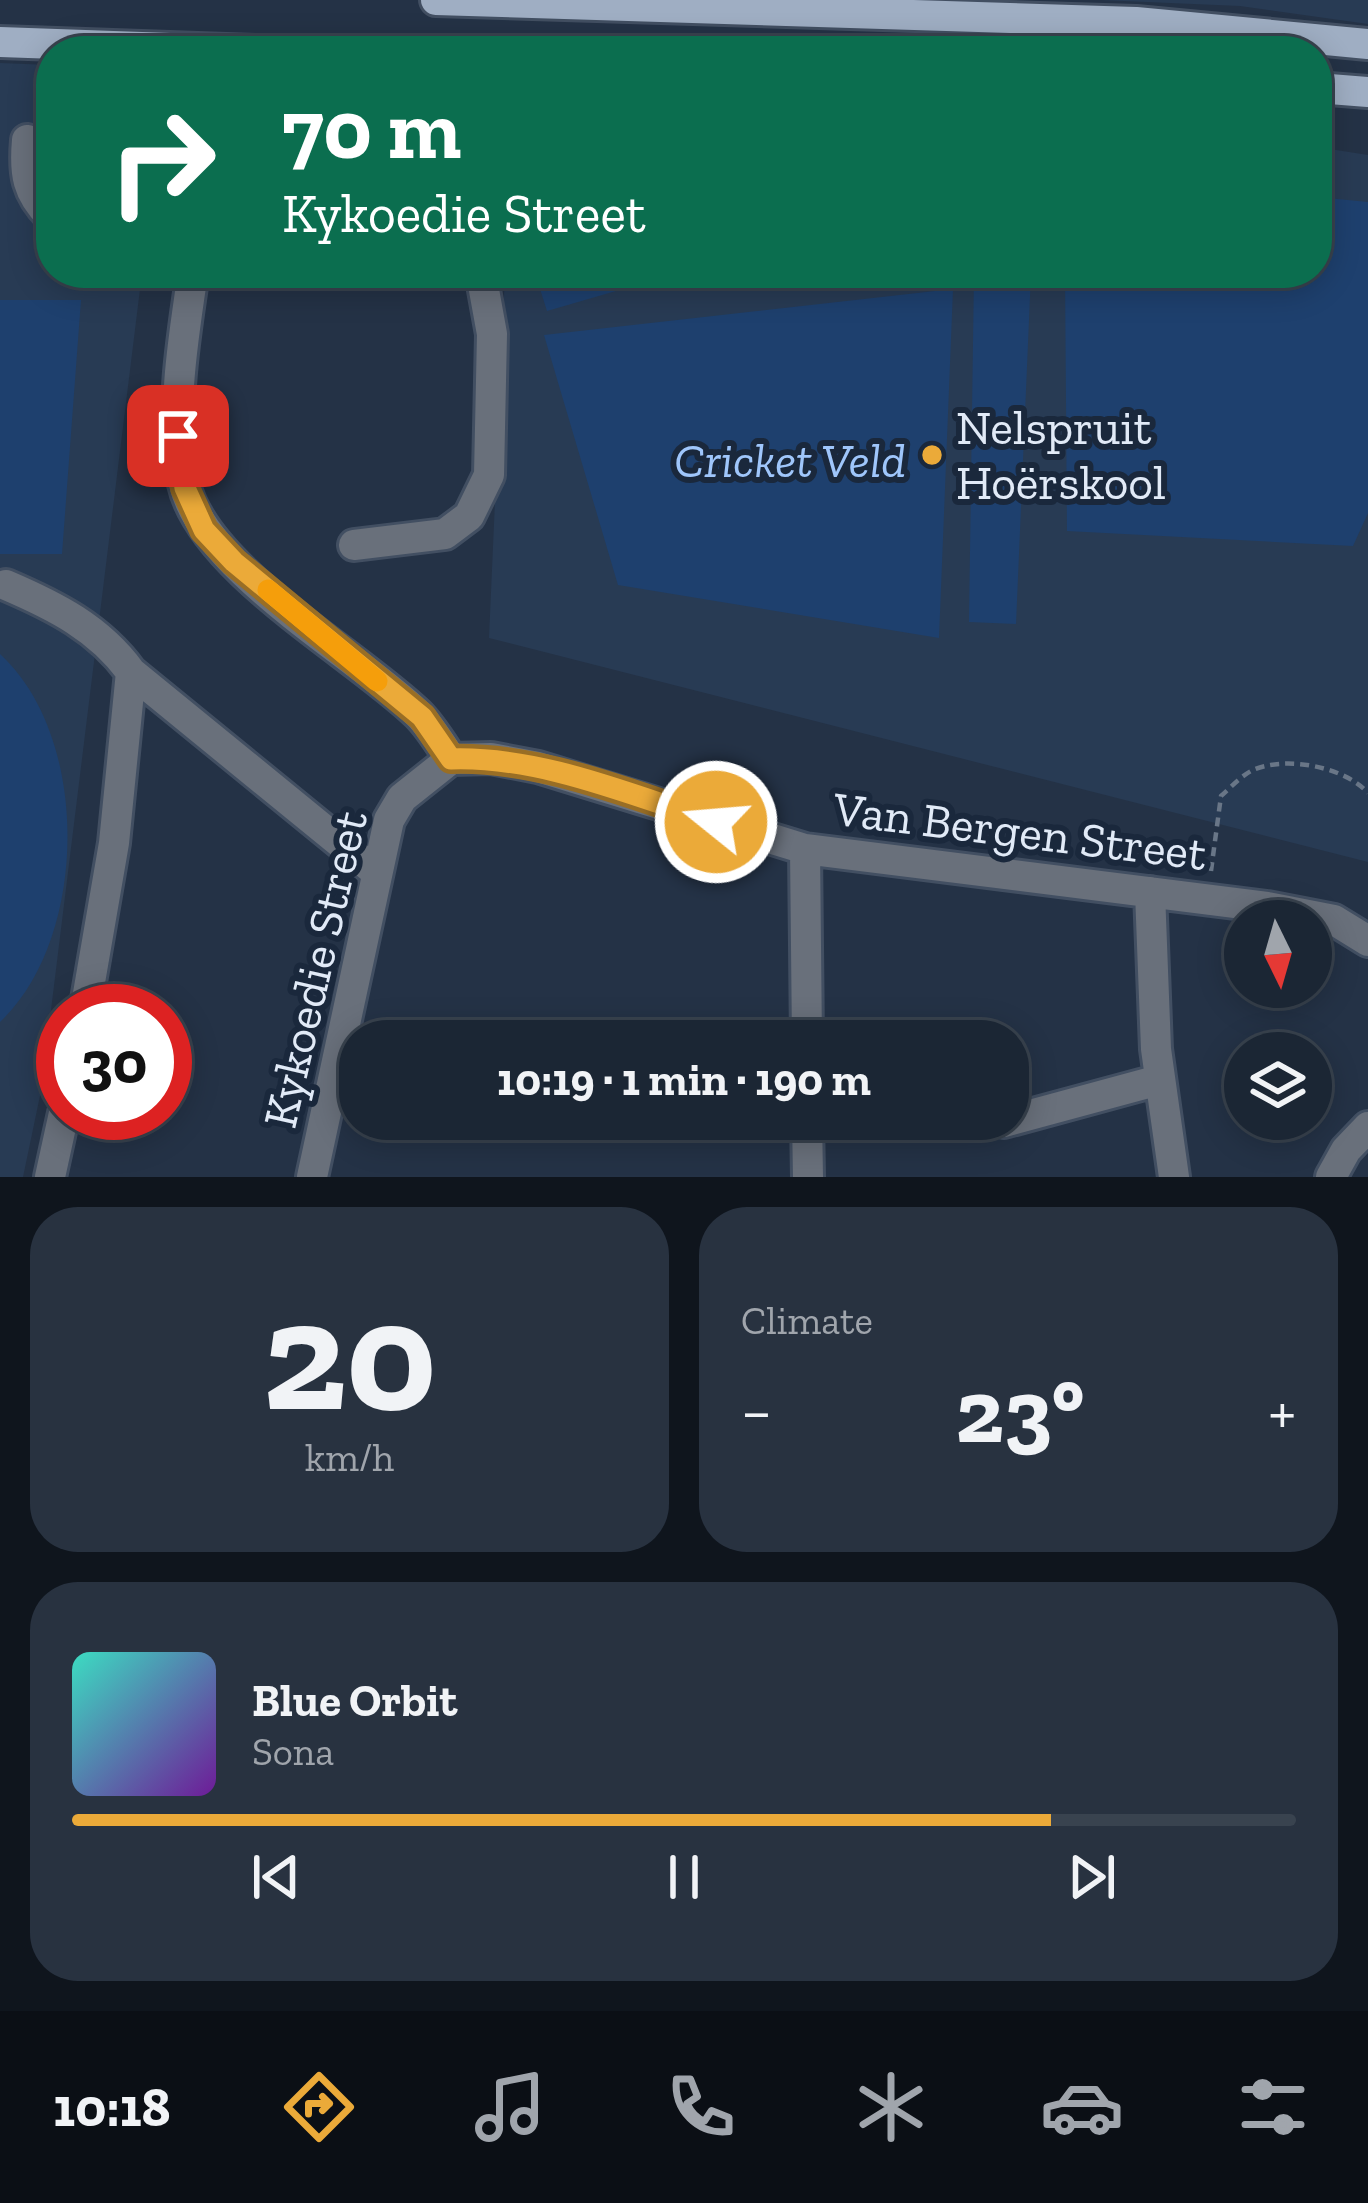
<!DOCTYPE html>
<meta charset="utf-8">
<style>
:root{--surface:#1b2634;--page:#283240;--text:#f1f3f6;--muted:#a0a5ac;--line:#39434f;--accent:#ebaa39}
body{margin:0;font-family:"Zilla Slab",serif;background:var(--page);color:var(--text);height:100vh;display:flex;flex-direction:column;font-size:45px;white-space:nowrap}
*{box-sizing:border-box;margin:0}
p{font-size:39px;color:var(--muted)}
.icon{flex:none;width:66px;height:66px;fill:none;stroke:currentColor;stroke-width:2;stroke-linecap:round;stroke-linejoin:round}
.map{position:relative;height:1177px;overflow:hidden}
.details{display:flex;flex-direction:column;gap:30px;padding:30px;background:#0f151d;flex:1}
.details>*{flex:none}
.top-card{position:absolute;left:36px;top:36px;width:1296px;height:252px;border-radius:48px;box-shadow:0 6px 30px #0003,0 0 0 3px var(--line);background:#0b6e4f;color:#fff;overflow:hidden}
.needle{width:78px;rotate:175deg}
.buttons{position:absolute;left:1224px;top:900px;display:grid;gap:24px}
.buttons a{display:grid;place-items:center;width:108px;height:108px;border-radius:50%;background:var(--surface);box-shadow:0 6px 30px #0003,0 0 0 3px var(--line);font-size:60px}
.speed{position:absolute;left:36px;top:984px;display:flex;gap:24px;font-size:60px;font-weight:700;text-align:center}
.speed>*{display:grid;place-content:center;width:156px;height:156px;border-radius:50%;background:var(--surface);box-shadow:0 6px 30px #0003,0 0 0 3px var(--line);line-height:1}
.speed .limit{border:18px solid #d22;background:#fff;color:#111}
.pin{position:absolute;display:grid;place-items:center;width:102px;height:102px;color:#fff;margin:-51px;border-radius:24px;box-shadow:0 6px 18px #0006}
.me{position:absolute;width:132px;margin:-66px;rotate:287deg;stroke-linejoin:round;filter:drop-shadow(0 0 9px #0008)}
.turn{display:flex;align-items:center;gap:42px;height:252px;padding:0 48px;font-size:54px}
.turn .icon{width:156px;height:156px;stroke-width:2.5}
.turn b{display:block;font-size:84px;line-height:102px}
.big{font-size:90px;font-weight:700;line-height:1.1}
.details .widget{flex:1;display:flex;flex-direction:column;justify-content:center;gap:18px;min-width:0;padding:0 42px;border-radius:48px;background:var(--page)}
.details .dial{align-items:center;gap:0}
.dial b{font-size:156px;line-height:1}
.song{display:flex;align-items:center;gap:36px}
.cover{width:144px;height:144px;border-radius:18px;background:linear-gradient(135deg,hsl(170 70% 55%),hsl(280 70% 35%))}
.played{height:12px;border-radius:6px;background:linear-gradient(90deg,var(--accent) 80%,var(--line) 80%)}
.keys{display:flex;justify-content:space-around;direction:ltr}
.heat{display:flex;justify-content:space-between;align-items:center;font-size:66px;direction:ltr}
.details .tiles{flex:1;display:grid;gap:30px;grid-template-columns:1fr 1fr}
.widget:last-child{grid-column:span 2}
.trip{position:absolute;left:339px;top:1020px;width:690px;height:120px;border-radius:48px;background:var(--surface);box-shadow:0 6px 30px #0003,0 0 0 3px var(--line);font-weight:700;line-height:120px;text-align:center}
.dock{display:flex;height:192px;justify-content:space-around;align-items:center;background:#0b0f15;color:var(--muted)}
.dock .icon{width:84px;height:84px}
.dock .on{color:var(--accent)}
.dock b{font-size:54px;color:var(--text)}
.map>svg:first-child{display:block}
.built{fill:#283b54}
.green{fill:#1e406e}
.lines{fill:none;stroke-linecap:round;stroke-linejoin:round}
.minor-casing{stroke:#424f62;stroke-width:36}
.major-casing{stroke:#424f62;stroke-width:36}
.path{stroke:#697687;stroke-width:4.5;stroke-dasharray:9 6;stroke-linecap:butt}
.minor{stroke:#69707b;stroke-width:30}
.major{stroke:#9faec3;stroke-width:30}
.route-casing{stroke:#996e25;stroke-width:30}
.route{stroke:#ebaa39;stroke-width:21}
.slow{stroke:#f59e0b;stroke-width:21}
.poi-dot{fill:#ebaa39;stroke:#1a283c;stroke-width:4.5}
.labels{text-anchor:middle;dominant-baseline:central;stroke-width:12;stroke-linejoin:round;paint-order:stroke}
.poi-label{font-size:48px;fill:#e1eaf7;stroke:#1a283c;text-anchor:start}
.park-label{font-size:48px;font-style:italic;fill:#9fc6fb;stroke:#1a283c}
.street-label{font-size:48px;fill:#e1eaf7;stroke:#1a283c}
</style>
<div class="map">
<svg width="1368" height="1177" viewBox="0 0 1368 1177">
<rect width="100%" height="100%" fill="#243246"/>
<path class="built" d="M1100,0h268v24l-128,-18z
M0,63l51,2v208h91l-101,818 -18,86h-23z
M1317,147l51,8v707l-879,-224 16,-365h812z"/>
<path class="green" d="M1317,197l51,5v311l-15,33 -286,-15 -2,-258h252z
M535,273h143l-131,38z
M974,273h57l-15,351 -47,-2z
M953,289l-14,349 -321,-53 -74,-250z
M0,300h81l-19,254h-62z
M0,654c91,83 89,284 0,368z"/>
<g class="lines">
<g class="minor-casing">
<path id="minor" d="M27,140c-3,34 0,53 24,77
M193,273c-10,66 -23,145 -9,211 19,85 172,170 234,230 13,13 23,30 33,45
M354,545l91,-11 24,-18 20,-41 3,-141 -10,-55 -5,-6
M6,585c49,21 93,43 125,87l-17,171 -29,168
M131,672l245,200
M451,759l40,-1 47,9 267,82 462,58 67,13 34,21
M805,849l2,192
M1150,892l6,157 18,128
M807,1119l1,58
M1004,1122l155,-42
M50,1177l14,-64
M312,1177l77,-357 13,-22 49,-39
M1331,1177l15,-27 22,-23"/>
</g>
<g class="major-casing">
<path id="major" d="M436,0l700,22 232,22
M0,42l255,9
M1317,88l51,4"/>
</g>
<path class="path" d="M1211,871l10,-75c9,-8 19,-19 30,-25 32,-16 93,-5 117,22"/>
<use href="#minor" class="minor"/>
<use href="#major" class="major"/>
</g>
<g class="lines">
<g class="route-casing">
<path id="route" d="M178,436l7,52 19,42 30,32 188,155 29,42c90,-3 180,36 265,63"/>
</g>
<use href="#route" class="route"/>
<path class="slow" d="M268,590l109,91"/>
</g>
<circle class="poi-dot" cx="932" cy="455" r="12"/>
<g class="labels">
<g class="poi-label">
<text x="956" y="427">Nelspruit<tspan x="956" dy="55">Hoërskool</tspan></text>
</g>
<g class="park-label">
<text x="790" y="460">Cricket Veld</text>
</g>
<g class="street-label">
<text transform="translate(1020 831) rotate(7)">Van Bergen Street</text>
<text transform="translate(315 969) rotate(-77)">Kykoedie Street</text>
</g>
</g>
</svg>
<div class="buttons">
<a><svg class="needle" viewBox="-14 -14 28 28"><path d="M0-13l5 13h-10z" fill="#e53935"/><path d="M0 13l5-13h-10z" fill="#a0a5ac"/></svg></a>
<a><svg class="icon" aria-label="layers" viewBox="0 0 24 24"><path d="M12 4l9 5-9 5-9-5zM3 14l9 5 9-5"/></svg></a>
</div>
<div class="speed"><div class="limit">30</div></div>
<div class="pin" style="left:178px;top:436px;background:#d93025"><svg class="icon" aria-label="arrive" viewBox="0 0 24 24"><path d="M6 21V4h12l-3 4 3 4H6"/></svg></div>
<svg class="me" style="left:716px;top:822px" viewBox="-20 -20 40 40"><circle r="17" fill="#ebaa39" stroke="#fff" stroke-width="3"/><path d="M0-11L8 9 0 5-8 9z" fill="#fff"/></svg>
<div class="trip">10:19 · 1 min · 190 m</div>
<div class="top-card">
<div class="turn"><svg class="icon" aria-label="right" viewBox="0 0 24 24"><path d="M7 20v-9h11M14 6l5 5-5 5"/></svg><div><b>70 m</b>Kykoedie Street</div></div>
</div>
</div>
<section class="details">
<div class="tiles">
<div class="widget dial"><b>20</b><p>km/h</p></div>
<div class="widget"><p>Climate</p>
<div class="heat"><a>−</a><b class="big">23°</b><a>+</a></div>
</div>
<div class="widget">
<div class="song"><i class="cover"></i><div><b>Blue Orbit</b><p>Sona</p></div></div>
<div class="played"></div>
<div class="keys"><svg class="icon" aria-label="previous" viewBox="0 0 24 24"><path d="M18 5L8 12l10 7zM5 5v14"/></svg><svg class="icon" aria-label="pause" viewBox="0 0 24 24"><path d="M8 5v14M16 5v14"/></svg><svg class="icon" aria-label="next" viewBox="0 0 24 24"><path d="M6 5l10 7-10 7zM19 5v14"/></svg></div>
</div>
</div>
</section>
<nav class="dock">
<b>10:18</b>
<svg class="icon on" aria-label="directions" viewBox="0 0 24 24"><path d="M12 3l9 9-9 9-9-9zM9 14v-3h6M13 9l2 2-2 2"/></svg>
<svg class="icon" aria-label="music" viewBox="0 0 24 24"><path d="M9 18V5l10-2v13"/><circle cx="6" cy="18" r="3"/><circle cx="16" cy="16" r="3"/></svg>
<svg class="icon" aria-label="phone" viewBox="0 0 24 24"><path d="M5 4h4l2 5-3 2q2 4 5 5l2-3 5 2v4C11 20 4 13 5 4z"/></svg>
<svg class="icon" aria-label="climate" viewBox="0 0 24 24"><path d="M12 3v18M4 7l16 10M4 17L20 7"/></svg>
<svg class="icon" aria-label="car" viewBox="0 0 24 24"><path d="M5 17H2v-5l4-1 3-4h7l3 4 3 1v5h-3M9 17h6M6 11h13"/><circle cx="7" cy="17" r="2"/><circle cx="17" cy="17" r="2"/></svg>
<svg class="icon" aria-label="filters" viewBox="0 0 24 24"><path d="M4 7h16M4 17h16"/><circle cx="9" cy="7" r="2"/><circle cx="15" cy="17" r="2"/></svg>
</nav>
